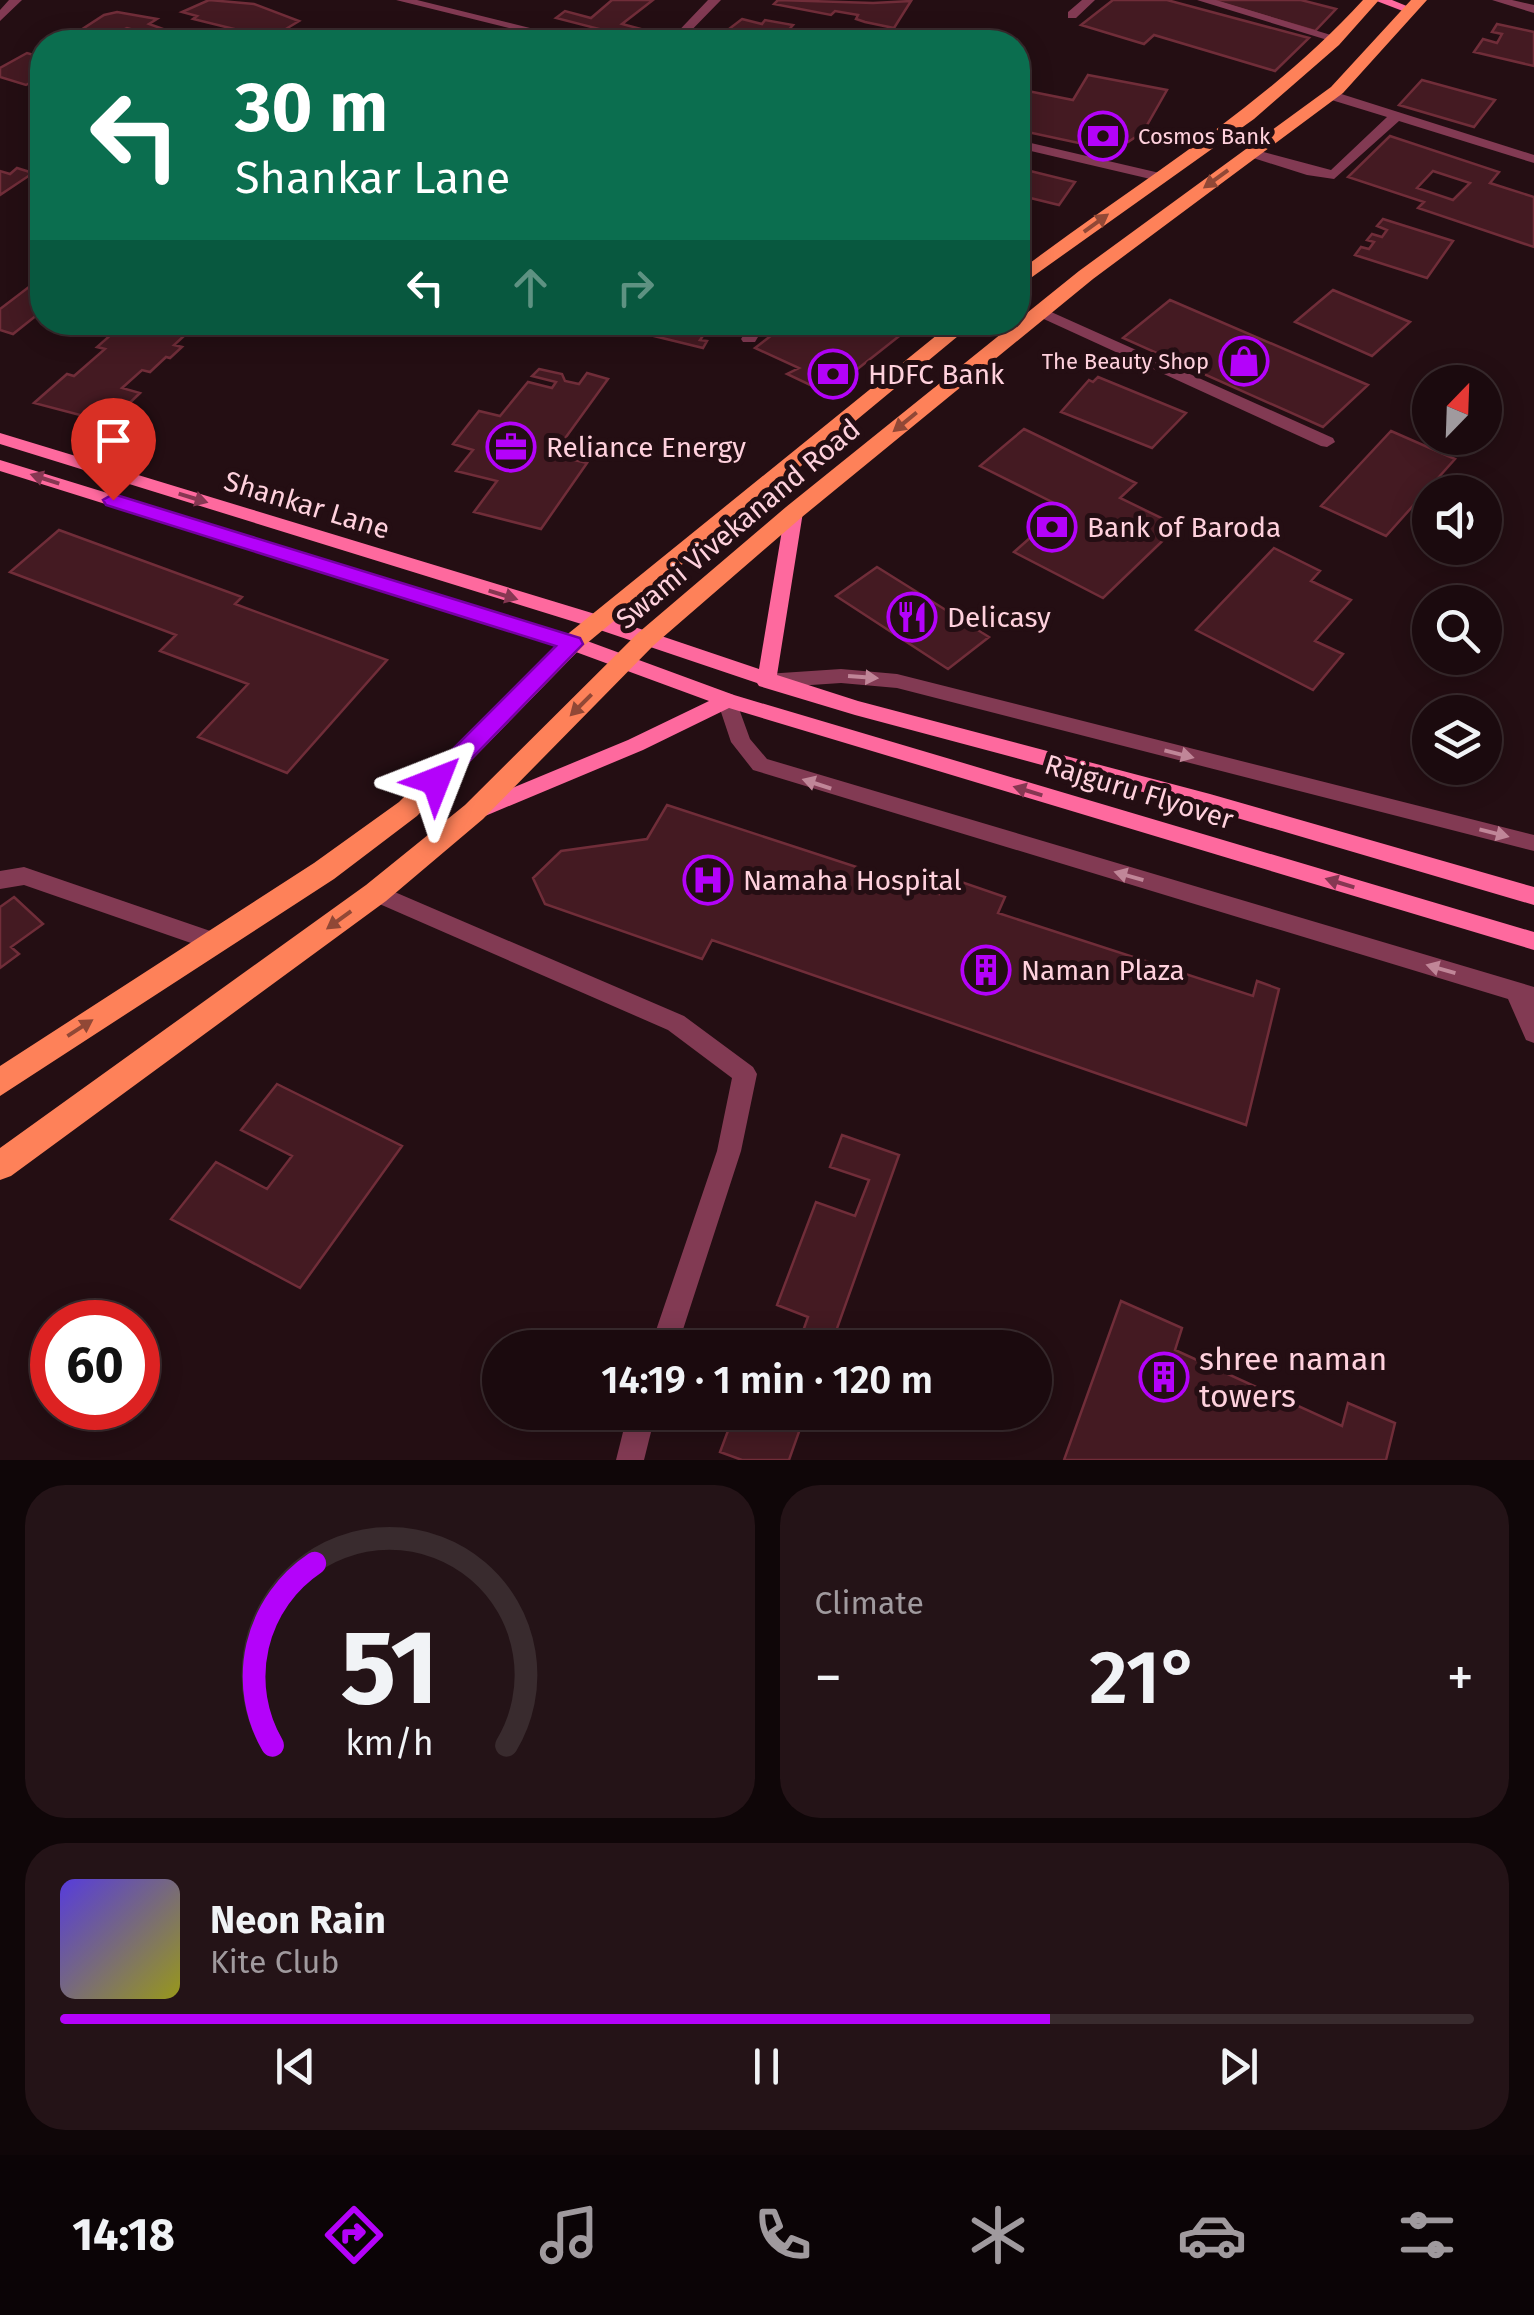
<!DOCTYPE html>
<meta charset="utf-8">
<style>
:root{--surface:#1b0a0e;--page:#241317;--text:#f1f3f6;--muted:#a09a9e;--line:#392b2e;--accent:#b402fa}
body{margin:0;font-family:"Fira Sans",sans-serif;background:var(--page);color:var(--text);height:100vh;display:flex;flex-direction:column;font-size:38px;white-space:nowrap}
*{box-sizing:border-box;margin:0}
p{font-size:32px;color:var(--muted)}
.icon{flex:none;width:55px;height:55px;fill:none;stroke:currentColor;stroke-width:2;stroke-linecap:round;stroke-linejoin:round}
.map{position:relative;height:1460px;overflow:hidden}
.side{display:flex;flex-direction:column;gap:25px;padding:25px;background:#0f0608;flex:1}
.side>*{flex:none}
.top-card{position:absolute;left:30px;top:30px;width:1000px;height:305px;border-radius:40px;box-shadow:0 5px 25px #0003,0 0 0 2px var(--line);background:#0b6e4f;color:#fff;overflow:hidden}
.needle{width:65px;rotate:23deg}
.buttons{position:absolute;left:1412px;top:365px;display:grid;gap:20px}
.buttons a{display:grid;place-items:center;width:90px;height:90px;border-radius:50%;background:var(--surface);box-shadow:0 5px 25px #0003,0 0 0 2px var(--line);font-size:50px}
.speed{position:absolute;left:30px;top:1300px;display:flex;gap:20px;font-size:50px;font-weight:700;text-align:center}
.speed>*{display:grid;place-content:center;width:130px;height:130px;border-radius:50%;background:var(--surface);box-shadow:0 5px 25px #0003,0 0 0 2px var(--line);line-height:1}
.speed .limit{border:15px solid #d22;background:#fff;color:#111}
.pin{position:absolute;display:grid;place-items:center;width:85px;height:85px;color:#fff;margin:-102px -42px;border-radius:50% 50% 50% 0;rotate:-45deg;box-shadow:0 0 10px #0007}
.pin .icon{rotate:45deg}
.me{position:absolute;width:110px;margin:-55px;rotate:45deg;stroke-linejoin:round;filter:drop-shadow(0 0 8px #0008)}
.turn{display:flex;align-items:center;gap:35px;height:210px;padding:0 40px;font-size:45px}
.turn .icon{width:130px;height:130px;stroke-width:2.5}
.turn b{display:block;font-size:70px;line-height:85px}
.lanes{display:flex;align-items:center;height:95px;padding:0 40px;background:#0003;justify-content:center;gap:50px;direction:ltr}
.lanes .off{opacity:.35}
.big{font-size:75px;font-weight:600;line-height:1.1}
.side .widget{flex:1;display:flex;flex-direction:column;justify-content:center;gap:15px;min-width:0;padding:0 35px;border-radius:40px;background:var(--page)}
.side .dial{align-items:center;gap:0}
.dial svg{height:260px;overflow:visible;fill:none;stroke:var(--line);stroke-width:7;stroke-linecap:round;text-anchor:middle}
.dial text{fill:var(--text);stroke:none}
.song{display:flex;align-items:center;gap:30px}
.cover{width:120px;height:120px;border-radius:15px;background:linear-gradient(135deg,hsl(250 70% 55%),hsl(60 70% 35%))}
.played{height:10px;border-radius:5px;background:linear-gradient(90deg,var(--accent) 70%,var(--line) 70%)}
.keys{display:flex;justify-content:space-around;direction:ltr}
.heat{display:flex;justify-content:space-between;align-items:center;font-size:55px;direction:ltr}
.side .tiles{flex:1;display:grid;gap:25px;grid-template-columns:1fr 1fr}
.widget:last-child{grid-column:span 2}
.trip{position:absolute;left:482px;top:1330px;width:570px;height:100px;border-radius:50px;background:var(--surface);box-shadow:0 5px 25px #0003,0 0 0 2px var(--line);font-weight:600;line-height:100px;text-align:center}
.tabs{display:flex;height:160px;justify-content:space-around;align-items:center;background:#0b0406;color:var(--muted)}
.tabs .icon{width:70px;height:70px}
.tabs .on{color:var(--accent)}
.tabs b{font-size:45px;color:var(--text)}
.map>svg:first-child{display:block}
.building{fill:#441a22;stroke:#702d39;stroke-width:2.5;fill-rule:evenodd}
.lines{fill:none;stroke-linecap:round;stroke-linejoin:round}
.lane{fill:#823a53;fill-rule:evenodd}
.street{fill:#823a53;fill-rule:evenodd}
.secondary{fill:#fe699e;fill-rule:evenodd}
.primary{fill:#fe8159;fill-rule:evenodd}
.oneway{fill:#914836}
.oneway2{fill:#863752}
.oneway3{fill:#c08698}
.route{fill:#b402fa;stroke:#7501a2;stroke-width:2.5}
.labels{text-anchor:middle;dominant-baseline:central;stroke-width:10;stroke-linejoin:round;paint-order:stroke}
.far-poi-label{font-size:22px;fill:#ffd1dd;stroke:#240e13;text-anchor:start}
.poi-label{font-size:28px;fill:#ffd1dd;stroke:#240e13;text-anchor:start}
.street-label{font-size:28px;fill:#ffd1dd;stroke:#240e13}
.near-poi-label{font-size:32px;fill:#ffd1dd;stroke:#240e13;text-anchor:start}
</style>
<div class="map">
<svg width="1534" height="1460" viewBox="0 0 1534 1460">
<rect width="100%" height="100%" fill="#240e13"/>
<path class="building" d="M209,0l45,4 45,17 -28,17 -78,-19 4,-3 -15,-4z
M612,0h41l-31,24 19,5 -11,8 -74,-19 9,-7 26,7z
M778,0l95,3 38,-2 -17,27 -29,-6 -9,-3 2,-4 -23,-4 -4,4 -57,-11z
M1113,0h54l142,38 -34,33 -121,-36 -10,9 -63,-19z
M1210,0h91l35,9 -21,22z
M117,12l40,7 -8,5 50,18h-36l5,-2 -12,-4 -5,4 -19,-6 6,-3 -11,-3 -30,14 -42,-2 13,-7 5,2 31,-20z
M742,19l20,5 3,-4 28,5 -8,9 -5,-1 -6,9h-62z
M1497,24l37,8v34l-60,-14 9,-13 14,4 5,-9 -10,-2z
M352,31l13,4 15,6 -48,1z
M42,47v29l-16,9 -26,-8v-9l27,-15 7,2z
M1088,75l79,15 -24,42 -15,10 -40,3 -70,-15v-41l55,11z
M1422,80l73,20 -21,27 -75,-22z
M1390,136l109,36 -9,11 44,14v50l-116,-39 6,-6 -76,-25zM1433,171l37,12 -17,17 -36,-12z
M17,168l16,5 -33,22v-24l10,3z
M1018,168l57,14 -16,23 -41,-10z
M1383,219l70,22 -26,37 -72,-23 6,-8 8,2 5,-7 -7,-2 5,-6 10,3 5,-7 -10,-4z
M42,277v34l-29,23 -13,-4v-21z
M1333,290l77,32 -38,34 -77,-34z
M1170,300l198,85 -45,42 -200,-89z
M114,322h95l-4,4 -8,-2 -23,21 8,2 -12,11 -4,-1 -16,15 -8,-2 -20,18 18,5 -23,22 -6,-2 -8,8 -69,-18 33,-29 7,2 31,-27 -8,-2 16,-14 -9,-2z
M616,322h97l-13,18 7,1 -4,7 -90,-22z
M789,322h128l-90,71 -40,-19 12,-6 -44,-20z
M539,369l23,5 3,7 14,3 8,-11 21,6 -55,76 34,8 -46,66 -67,-17 23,-31 -41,-10 17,-21 -20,-6 26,-33 21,5 28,-34 24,6 4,-6 -24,-6z
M1098,377l88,36 -34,35 -91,-36 28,-32 4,2z
M1024,429l112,54 -16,15 58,28 -75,72 -89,-46 50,-44 -84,-42z
M1391,431l64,28 -69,77 -65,-30z
M59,530l183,67 -7,7 152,56 -100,113 -89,-36 50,-53 -88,-33 16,-16 -166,-63z
M1274,548l46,23 -9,10 40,19 -36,41 28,13 -30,36 -117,-60z
M877,567l112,70 -41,32 -112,-73z
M667,805l272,89 8,-17 58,20 -7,16 255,83 4,-15 22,8 -33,136 -534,-185 -10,19 -157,-55 -12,-26 28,-27 86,-12z
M14,897l29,27 -32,23 8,7 -19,14v-61z
M277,1084l125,62 -102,142 -129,-69 45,-57 51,27 25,-33 -51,-26z
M842,1135l57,20 -69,193h-33l11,-31 -31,-12 39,-103 39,14 14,-36 -39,-13z
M1121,1301l61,27 -7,22 167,76 6,-23 47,20 -9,37h-322z
M735,1412h71l-17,48h-47l-22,-8z"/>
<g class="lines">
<path class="lane" d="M1082,0h13l-19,18h-8v-6z
M1197,0h19l128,39 -10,3z
M1492,0h20l22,5v8z
M1325,92h10l199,63v8l-135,-42 -65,58 -27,-4 -60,-19 -2,-3 7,-4 79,21 56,-53 -62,-19z
M1040,307l293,131 2,4 -8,5 -6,-1 -286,-131 -3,-3z"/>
<path class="street" d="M9,0h13l-22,21v-11z
M396,0h21l169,42h-20z
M708,0h13l-41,42h-12z
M1018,140l146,34 2,3 -7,4 -141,-33z
M752,322h15l-12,20h-12l-2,-3z
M841,669l56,5 637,161v16l-637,-163 -56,-5 -75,5 -10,-7 10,-7z
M727,693l7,2 16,44 17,20 767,228v56l-8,-3 -18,-41 -755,-229 -22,-28 -14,-42z
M24,867l198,68 3,7 -3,7 -8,2 -190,-66 -24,4v-18z
M376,884l308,132 69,51 4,7 -16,77 -64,197h-27l67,-197 15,-73 -64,-48 -300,-131 -3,-6 3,-6z
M628,1412h28l-12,48h-28z"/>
<path class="secondary" d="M1374,0h18l22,9 -6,4z
M0,433l605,184 154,52 26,-157 9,-6 6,2 3,4 -26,163 81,26 352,93 324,93v18l-324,-95 -355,-95 -96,-29 -2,-3 -166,-56 -591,-183z
M0,460l579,178 155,57 800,237v18l-805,-242 -86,42 -165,69 -7,-2 -3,-6 3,-6 157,-65 81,-39 -144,-53 -565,-177z"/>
<path class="primary" d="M1363,0h16l-40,45 -85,74 -236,168v-15c117,-89 244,-162 345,-272z
M1411,0h16l-84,93 -250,186 -291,238 -148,128 -171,174 -97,82 -375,275 -11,4v-32l366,-263 99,-80 173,-172 148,-126 293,-236 252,-184z
M953,322h22l-395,327 -163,167 -83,63 -334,217v-30l314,-203 85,-61 165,-165z"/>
</g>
<defs><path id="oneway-solid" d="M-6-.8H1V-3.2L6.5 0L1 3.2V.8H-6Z" transform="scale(2.5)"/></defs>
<g class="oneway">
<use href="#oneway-solid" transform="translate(1216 179) rotate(144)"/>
<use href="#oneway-solid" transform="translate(1096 223) rotate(-36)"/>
<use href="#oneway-solid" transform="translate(905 422) rotate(141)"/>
<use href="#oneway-solid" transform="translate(581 705) rotate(135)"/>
<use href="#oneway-solid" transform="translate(339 920) rotate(144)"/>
<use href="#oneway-solid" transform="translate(80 1028) rotate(-33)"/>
</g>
<g class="oneway2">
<use href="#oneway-solid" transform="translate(45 479) rotate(-162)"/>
<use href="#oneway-solid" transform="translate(193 498) rotate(17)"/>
<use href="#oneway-solid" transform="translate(503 595) rotate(17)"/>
<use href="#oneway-solid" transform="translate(1028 791) rotate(-163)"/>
<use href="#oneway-solid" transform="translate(1340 883) rotate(-163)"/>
</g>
<g class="oneway3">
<use href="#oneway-solid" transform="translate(863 677) rotate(4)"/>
<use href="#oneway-solid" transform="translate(1179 754) rotate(14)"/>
<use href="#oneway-solid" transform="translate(817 784) rotate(-162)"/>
<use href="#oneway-solid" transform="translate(1494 833) rotate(14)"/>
<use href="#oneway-solid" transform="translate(1129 876) rotate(-164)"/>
<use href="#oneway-solid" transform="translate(1441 969) rotate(-164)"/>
</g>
<path class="route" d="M113,494l467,144 3,6 -139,143h-17l-3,-6 3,-6 129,-129 -450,-141 -3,-5z"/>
<defs>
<g id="bank-ring" transform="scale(2.5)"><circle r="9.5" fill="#240e13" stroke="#b402fa" stroke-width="1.5"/><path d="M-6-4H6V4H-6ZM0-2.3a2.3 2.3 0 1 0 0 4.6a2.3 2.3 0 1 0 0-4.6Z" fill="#b402fa"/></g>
<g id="shop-ring" transform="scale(2.5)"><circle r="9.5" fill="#240e13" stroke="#b402fa" stroke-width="1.5"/><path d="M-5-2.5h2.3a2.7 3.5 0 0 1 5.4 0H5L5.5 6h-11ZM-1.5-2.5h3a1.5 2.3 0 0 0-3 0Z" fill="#b402fa"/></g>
<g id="office-ring" transform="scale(2.5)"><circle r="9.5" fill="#240e13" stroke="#b402fa" stroke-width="1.5"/><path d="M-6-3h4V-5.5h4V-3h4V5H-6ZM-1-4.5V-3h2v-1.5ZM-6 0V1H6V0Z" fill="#b402fa"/></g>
<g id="restaurant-ring" transform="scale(2.5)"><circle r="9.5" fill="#240e13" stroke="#b402fa" stroke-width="1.5"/><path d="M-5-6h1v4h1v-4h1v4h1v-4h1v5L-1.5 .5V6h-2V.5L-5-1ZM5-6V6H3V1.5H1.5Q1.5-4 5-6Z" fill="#b402fa"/></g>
<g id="hospital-ring" transform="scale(2.5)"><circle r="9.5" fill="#240e13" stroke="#b402fa" stroke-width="1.5"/><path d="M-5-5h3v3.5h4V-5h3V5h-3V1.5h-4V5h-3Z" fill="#b402fa"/></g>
<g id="building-ring" transform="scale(2.5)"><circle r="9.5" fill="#240e13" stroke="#b402fa" stroke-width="1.5"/><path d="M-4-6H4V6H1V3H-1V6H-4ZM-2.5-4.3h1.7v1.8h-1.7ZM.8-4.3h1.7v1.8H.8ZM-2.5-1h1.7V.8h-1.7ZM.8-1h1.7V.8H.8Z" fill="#b402fa"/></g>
</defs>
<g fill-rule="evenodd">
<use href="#bank-ring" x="1103" y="136"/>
<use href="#shop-ring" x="1244" y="361"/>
<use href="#bank-ring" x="833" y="374"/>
<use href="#office-ring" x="511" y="447"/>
<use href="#bank-ring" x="1052" y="527"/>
<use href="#restaurant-ring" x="912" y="617"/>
<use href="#hospital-ring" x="708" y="880"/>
<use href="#building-ring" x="986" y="970"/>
<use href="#building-ring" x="1164" y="1377"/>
</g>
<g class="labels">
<g class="far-poi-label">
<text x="1138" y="136">Cosmos Bank</text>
<text x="1209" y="361" text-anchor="end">The Beauty Shop</text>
</g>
<g class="poi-label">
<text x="868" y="374">HDFC Bank</text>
<text x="546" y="447">Reliance Energy</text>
<text x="1087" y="527">Bank of Baroda</text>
<text x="947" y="617">Delicasy</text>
<text x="743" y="880">Namaha Hospital</text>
<text x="1021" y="970">Naman Plaza</text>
</g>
<g class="street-label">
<text transform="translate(307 505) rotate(17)">Shankar Lane</text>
<text transform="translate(738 524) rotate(-40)">Swami Vivekanand Road</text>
<text transform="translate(1139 792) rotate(17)">Rajguru Flyover</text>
</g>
<g class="near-poi-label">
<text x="1199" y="1359">shree naman<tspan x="1199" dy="37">towers</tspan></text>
</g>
</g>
</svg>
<div class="buttons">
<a><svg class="needle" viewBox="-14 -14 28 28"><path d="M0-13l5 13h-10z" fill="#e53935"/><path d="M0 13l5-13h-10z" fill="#a09a9e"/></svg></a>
<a><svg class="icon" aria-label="sound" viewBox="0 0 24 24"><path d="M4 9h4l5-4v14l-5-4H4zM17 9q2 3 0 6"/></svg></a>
<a><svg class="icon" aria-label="search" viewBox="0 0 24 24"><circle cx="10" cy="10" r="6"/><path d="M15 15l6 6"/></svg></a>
<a><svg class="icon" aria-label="layers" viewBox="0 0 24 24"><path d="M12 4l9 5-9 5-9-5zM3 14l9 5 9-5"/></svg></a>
</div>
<div class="speed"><div class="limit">60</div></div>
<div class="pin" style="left:113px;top:500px;background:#d93025"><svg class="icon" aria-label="arrive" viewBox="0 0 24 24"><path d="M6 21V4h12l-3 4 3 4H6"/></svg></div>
<svg class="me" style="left:436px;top:781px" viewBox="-20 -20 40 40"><path d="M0-17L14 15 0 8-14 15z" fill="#b402fa" stroke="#fff" stroke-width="4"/></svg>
<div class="trip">14:19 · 1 min · 120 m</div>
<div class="top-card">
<div class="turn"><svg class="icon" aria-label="left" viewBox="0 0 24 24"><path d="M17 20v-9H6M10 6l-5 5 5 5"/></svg><div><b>30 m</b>Shankar Lane</div></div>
<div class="lanes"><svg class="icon" aria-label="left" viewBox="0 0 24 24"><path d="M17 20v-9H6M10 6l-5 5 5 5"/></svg><svg class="icon off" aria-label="ahead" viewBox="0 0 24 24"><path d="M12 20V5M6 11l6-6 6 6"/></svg><svg class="icon off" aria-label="right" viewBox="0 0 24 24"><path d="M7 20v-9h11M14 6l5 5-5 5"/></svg></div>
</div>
</div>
<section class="side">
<div class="tiles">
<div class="widget dial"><svg viewBox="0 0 100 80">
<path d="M14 69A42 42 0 1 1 86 69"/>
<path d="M14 69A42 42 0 0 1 27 13" stroke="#b402fa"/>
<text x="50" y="56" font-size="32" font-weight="700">51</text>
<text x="50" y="72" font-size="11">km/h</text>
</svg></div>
<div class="widget"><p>Climate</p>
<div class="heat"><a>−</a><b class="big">21°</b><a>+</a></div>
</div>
<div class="widget">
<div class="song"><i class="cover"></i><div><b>Neon Rain</b><p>Kite Club</p></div></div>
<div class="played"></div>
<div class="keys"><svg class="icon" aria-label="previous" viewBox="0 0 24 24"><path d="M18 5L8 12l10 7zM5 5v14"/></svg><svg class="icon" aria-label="pause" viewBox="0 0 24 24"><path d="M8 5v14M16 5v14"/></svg><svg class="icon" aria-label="next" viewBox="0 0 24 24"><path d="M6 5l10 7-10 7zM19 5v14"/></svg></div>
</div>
</div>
</section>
<nav class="tabs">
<b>14:18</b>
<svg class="icon on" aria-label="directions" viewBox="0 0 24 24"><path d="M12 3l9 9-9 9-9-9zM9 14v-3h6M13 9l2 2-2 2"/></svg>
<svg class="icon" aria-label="music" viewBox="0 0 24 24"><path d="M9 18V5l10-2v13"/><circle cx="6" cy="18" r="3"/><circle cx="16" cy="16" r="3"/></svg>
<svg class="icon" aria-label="phone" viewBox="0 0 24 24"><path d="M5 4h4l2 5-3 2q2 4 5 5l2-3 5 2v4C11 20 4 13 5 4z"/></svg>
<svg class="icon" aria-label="climate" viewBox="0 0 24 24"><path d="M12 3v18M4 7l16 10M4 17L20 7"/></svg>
<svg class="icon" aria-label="car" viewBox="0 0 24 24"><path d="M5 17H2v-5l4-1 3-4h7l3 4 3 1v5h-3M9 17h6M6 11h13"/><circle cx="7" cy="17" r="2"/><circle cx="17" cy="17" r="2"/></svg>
<svg class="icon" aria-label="filters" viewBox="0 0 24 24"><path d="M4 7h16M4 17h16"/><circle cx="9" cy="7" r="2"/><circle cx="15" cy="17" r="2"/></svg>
</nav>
